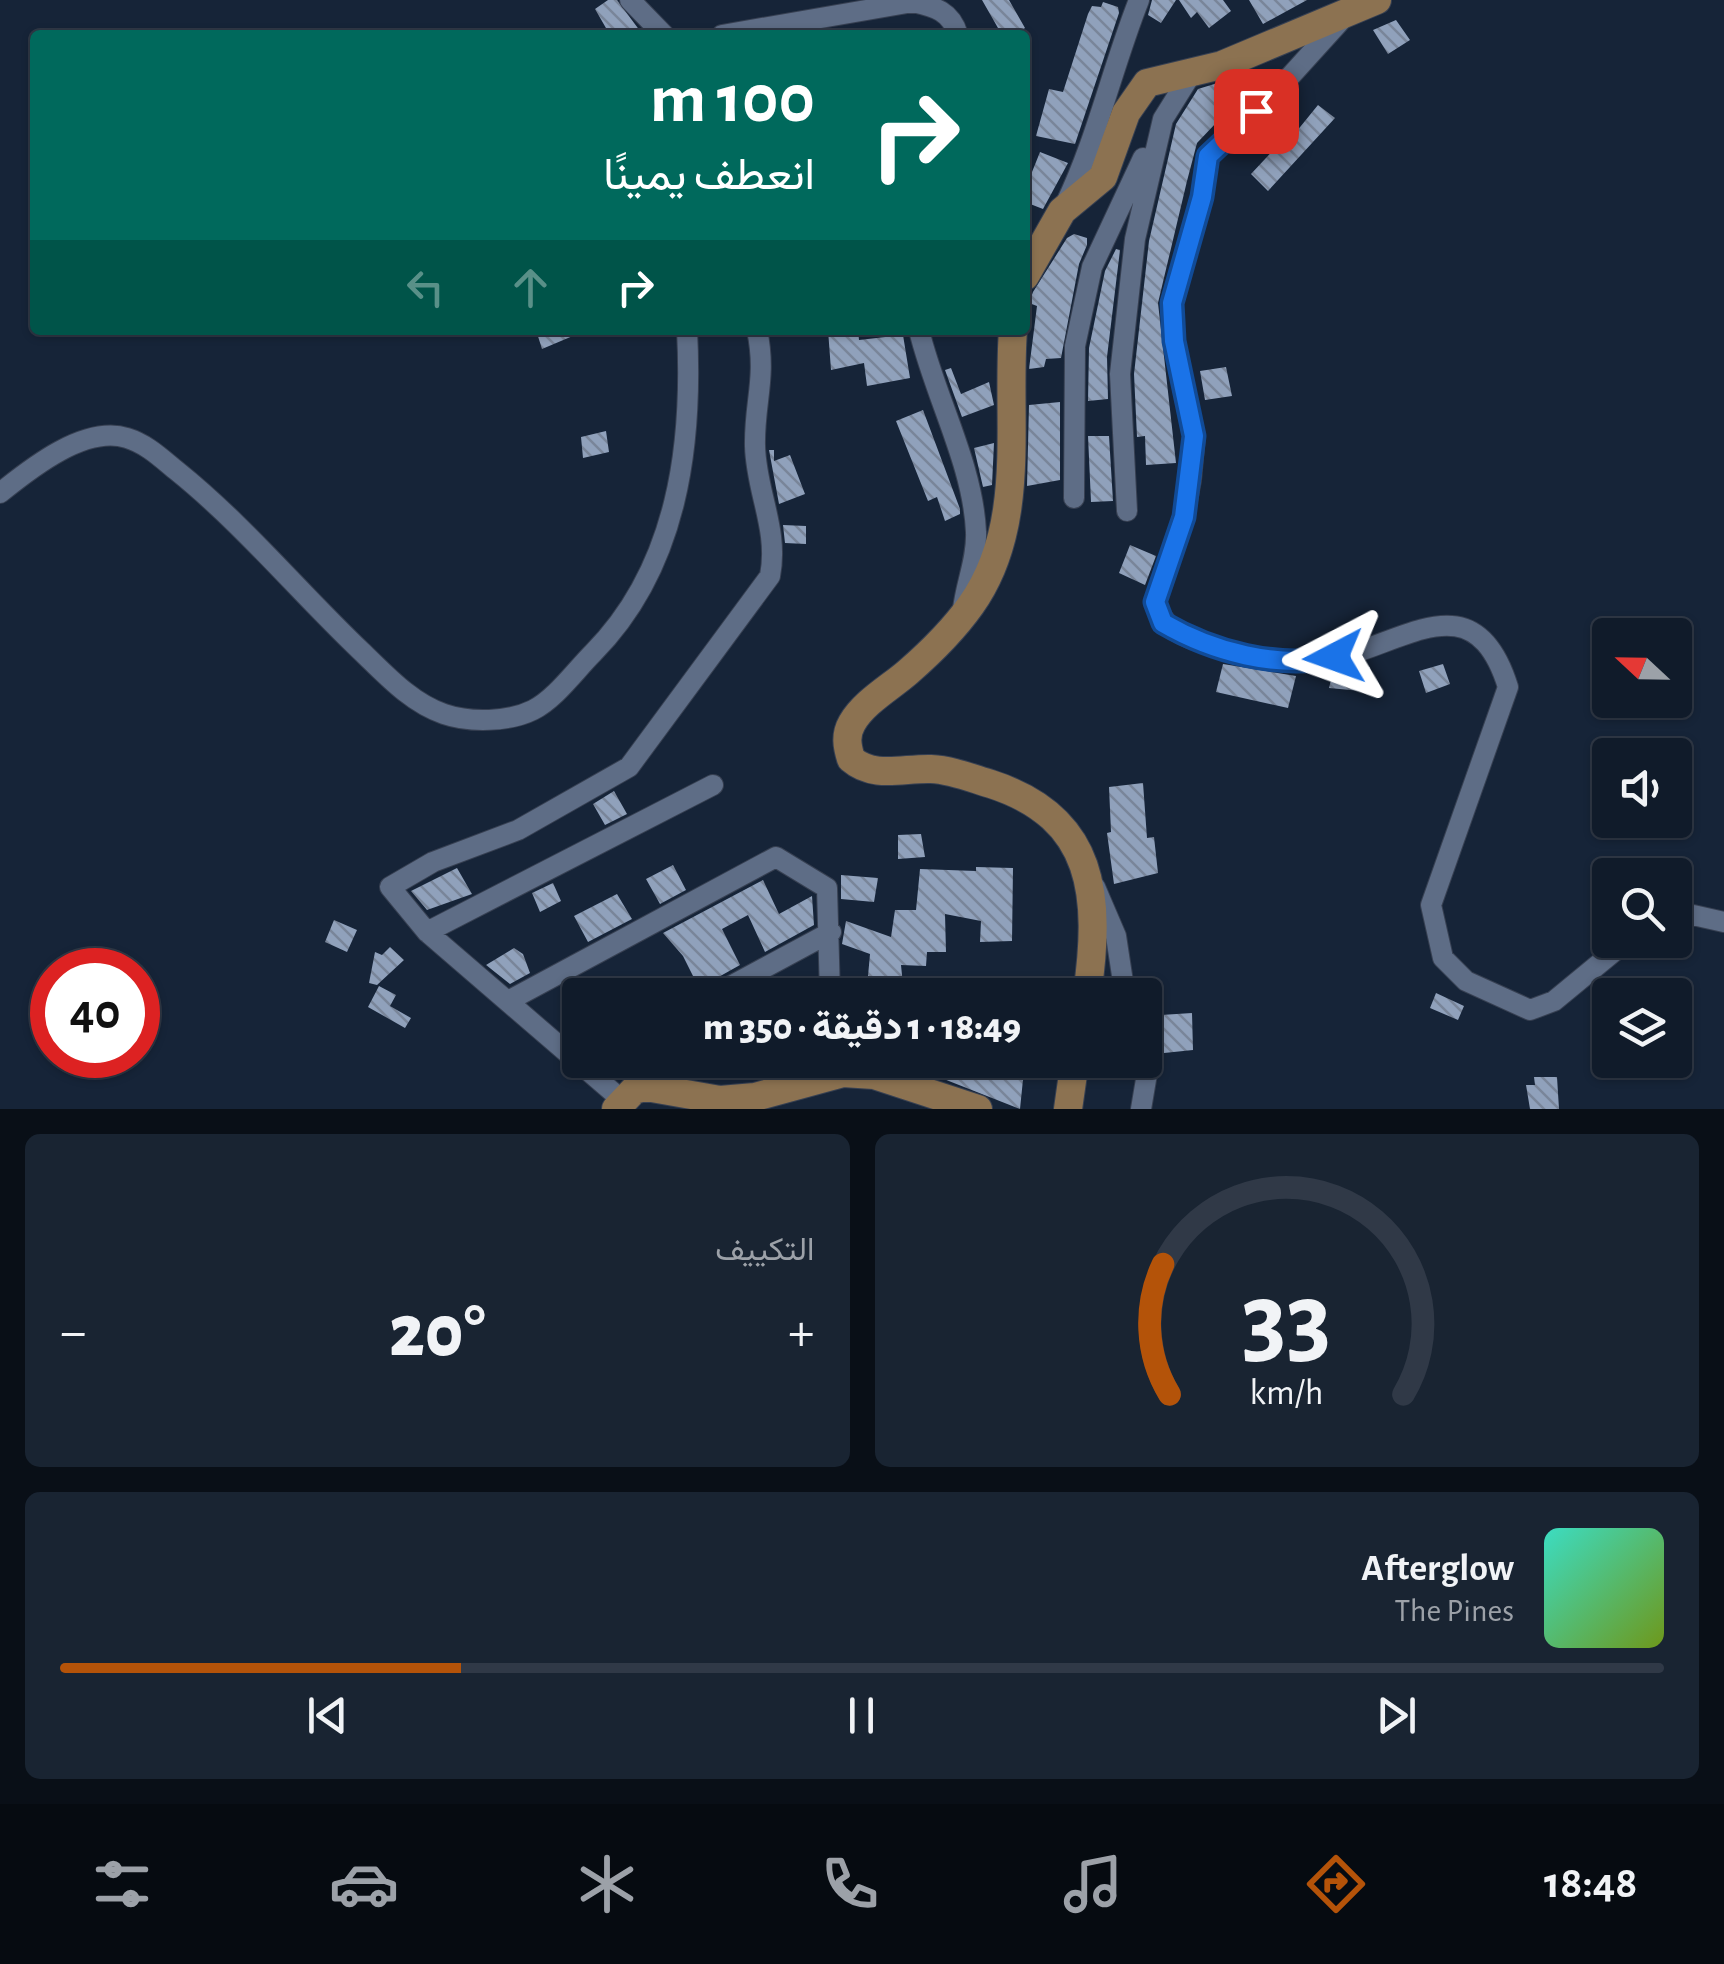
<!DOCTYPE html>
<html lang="ar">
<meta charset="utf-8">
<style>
:root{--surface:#101b2a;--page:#192432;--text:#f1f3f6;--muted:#9ca1a8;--line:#303947;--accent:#b45309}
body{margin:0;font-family:"Alegreya Sans",Vazirmatn,sans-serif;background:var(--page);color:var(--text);direction:rtl;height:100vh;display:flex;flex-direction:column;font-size:38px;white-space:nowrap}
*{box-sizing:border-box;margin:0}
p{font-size:32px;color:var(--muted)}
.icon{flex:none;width:55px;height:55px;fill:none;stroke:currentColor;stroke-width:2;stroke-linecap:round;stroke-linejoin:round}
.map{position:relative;height:1109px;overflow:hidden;direction:ltr}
.details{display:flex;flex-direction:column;gap:25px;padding:25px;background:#090f17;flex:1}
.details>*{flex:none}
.hud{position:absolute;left:30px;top:30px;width:1000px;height:305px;border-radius:10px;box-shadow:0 2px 8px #0004,0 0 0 2px var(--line);direction:rtl;background:#00695c;color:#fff;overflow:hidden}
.needle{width:65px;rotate:292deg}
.fabs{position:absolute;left:1592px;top:618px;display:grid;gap:20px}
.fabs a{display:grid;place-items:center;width:100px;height:100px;border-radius:10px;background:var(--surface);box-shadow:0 2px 8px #0004,0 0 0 2px var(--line);font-size:50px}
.speed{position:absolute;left:30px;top:948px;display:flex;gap:20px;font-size:50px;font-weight:700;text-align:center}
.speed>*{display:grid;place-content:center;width:130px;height:130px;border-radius:50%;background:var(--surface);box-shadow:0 2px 8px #0004,0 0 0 2px var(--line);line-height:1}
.speed .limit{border:15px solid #d22;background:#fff;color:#111}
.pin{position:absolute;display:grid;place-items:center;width:85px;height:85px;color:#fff;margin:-42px;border-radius:20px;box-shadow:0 5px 15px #0006}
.me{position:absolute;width:110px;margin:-55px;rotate:266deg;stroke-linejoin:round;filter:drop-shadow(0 0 8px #0008)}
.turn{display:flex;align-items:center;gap:35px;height:210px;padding:0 50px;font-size:45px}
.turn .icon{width:130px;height:130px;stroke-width:2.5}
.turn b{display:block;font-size:70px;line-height:85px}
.lanes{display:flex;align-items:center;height:95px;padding:0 50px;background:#0003;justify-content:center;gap:50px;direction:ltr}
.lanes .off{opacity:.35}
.big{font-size:75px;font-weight:800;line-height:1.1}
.details .card{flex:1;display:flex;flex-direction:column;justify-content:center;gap:15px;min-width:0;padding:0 35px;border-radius:15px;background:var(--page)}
.details .dial{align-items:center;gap:0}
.dial svg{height:260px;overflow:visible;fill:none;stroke:var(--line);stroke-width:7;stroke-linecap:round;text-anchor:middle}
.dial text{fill:var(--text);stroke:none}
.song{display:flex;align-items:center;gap:30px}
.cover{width:120px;height:120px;border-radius:15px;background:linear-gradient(135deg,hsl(170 70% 55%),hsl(80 70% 35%))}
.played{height:10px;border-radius:5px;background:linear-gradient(90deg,var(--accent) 25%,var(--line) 25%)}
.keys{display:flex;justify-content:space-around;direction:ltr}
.heat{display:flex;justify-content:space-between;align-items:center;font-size:55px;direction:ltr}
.details .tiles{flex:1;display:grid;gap:25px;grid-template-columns:1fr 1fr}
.card:last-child{grid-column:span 2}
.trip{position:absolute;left:562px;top:978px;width:600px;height:100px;border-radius:10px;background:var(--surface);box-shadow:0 2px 8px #0004,0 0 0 2px var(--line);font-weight:800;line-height:100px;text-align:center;direction:rtl}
.tab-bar{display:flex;height:160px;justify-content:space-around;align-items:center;background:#060b11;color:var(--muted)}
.tab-bar .icon{width:70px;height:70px}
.tab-bar .on{color:var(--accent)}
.tab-bar b{font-size:45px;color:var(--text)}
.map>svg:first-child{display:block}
.building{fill:url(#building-back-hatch)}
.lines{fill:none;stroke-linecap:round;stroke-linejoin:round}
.minor-casing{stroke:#374052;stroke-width:22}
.major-casing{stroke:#374052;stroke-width:30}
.minor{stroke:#5e6d86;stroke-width:20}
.major{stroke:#8c7251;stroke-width:28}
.route-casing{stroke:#114b97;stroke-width:25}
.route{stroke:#1a73e8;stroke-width:18}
</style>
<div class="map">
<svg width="1724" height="1109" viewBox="0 0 1724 1109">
<defs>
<pattern id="building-back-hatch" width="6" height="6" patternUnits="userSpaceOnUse" patternTransform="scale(2.5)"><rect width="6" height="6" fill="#90a1bb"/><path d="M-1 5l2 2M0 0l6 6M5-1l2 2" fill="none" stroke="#798599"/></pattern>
</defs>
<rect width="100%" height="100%" fill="#162438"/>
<path class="building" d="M608,0h9l26,35h-33l-15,-26z
M982,0h27l16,28 -11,7h-12z
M1152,0h24l-15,23 -13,-8z
M1179,0h44l8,11 -22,17 -12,-16 -6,6z
M1249,0h58l-44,24z
M1103,2l15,5 1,6 -44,131 -39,-8 13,-47 14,3 25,-78 4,-8 9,1z
M1396,20l14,20 -22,14 -15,-24z
M1244,75l14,13 -23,15 -38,40 -10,38 -29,122 18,160 -30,2 -1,-29 -8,1 -3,-63 15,-133 27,-117 22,-35z
M1318,105l17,13 -67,73 -17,-17 28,-30 4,4z
M1040,152l28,11 -25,46 -18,-7v-27l5,2z
M1074,234l13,4v7l-8,19 -18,94 -15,1 -2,8 -15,2 8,-63 -8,-3 4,-11 34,-54z
M1116,249l4,1 -13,107 1,42 -20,2 1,-53 16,-77z
M536,330h51l-45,19z
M828,330h30l1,10 44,-5 7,43 -43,8 -3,-23 -33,7z
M1226,367l6,29 -27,4 -5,-29z
M951,368l10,26 28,-12 5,23 -32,12 -17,-47z
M1060,402v78l-33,6 2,-81z
M923,410l37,99v5l-15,7 -8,-24 -9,4 -32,-80z
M606,431l3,21 -26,6 -2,-21z
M1088,436h21l4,65 -22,1z
M994,443l-2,42 -9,2 -9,-39z
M769,450h5v11l16,-6 15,39 -26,10z
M783,525l23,1v18l-21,-1z
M1130,545l26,11 -11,29 -26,-12z
M1223,664l73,12 -8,32 -72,-16z
M1443,664l7,20 -24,9 -7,-22z
M1358,666l12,1 -9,24 -32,-3 4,-16z
M1143,783l4,55 7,-1 4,36 -44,11 -7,-51 4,-1 -2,-45z
M614,791l13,23 -22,11 -12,-21z
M921,834l4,23 -27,2v-24z
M673,865l13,25 -26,14 -14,-25z
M976,867l37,1 -1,73 -32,1 1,-21 -36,-7 1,38h-19l-1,14 -25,-1 3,30h-59l-1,-19h24l2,-22 -28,-10 4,-23 45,16 4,-27h21l4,-41 56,2z
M457,868l15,26 -45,16 -16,-19z
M841,875l37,3 -4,24 -33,-3z
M763,880l16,34 33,-18 2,29 -49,27 -17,-37 -26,14 18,36 -41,23 -16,-32 -20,-23z
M553,883l8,18 -21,11 -8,-19z
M617,894l15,25 -44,23 -14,-26z
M334,920l23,10 -10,22 -22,-10z
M390,947l14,13 -27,25 -8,-2 6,-31 7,3z
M514,948l9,6 7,19 -20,11 -24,-19z
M581,977l8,18h-9v7l-9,4 -9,-18z
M776,977l10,18h-43z
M661,978l10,17h-46z
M1034,981l2,14h-46l-1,-5z
M379,986l17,9 -6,11 21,12 -6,10 -37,-21z
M1436,993l28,13 -6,14 -28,-12z
M1192,1013l1,37 -29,3 -3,-38z
M694,1060h9l10,18 -33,-3 -2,-6z
M737,1060h45l-38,17z
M931,1060h42l30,12 1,-12h21l-5,49 -94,-37z
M1097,1060h34l-1,12 -33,-5z
M1534,1077h23l2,32h-29l-4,-24h9z"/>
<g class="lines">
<g class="minor-casing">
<path id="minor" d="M630,0l34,35
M1343,18l-68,75 -67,63 -6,41 -30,106 2,38 21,95 -4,44 -7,37 -29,85c11,30 27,34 57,44 29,10 67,18 98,16 81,-4 161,-94 198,25l-77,218 12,53 23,23 64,29 24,-9 74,-61
M722,35l191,-33c22,5 38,9 45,33
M1065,205c32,-66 47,-137 74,-205
M919,330c16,67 54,134 57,202 1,27 -10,51 -13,77
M0,493c31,-25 85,-68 127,-55 20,6 35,21 50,33 67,54 122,121 184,180 24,23 50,52 83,63 26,9 65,8 89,-4 22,-11 42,-39 60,-57 85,-86 100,-208 94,-323
M1074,498l1,-152 17,-79 51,-109
M1127,511l-7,-137 15,-135 28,-120 30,-48
M1095,887l21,49 9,59
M1675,920l18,-5 31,7
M427,932l286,-147
M714,995l117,-63
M508,1001l268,-144 51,31 3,107
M622,1100l-195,-168 -37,-45 43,-25 85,-32 111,-63 141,-191c9,-47 -14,-84 -15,-130 -1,-44 12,-68 2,-116
M1141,1109l10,-59 -6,-11"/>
</g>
<g class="major-casing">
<path id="major" d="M1025,276l37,-65 41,-34 23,-64 21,-30 75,-18 155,-65
M1013,330c-7,91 15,195 -42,275 -17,24 -40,47 -63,67 -17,15 -44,30 -56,51 -7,12 -5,23 -1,36 23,20 52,9 80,10 21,1 40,9 60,15 105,34 110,113 96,211
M616,1109l18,-19 12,-3 74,13 35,-3 88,-24 31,2 104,34
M1068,1109l7,-49"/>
</g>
<use href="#minor" class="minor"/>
<use href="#major" class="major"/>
</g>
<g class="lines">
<g class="route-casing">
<path id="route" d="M1256,111l-48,45 -6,41 -30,106 2,38 20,95 -10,81 -29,85 8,21c50,29 114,46 171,34"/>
</g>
<use href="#route" class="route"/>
</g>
</svg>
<div class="fabs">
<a><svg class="needle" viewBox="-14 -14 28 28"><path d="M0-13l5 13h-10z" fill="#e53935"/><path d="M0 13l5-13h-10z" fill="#9ca1a8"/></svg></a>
<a><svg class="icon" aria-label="sound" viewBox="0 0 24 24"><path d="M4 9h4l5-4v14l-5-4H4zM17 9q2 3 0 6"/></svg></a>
<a><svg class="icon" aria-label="search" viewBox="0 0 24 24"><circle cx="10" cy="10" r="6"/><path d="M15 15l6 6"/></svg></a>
<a><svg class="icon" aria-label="layers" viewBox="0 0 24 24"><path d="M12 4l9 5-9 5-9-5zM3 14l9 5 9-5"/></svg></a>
</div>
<div class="speed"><div class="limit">40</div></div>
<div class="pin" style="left:1256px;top:111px;background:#d93025"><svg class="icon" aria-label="arrive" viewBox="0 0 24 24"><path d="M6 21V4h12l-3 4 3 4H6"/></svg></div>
<svg class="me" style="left:1334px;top:657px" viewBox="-20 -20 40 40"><path d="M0-17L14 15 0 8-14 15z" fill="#1a73e8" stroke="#fff" stroke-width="4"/></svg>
<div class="trip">18:49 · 1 دقيقة · 350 m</div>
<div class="hud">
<div class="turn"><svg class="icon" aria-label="right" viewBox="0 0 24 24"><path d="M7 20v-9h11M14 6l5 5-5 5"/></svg><div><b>100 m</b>انعطف يمينًا</div></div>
<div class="lanes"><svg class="icon off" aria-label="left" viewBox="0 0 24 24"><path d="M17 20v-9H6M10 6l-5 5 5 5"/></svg><svg class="icon off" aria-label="ahead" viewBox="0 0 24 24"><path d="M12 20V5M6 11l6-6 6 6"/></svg><svg class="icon" aria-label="right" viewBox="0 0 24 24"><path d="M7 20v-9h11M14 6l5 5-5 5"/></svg></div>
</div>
</div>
<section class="details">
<div class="tiles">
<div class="card dial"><svg viewBox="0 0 100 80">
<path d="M14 69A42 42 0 1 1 86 69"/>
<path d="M14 69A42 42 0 0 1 12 29" stroke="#b45309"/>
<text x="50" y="56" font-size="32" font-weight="700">33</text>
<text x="50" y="72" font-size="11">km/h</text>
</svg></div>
<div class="card"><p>التكييف</p>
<div class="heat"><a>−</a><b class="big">20°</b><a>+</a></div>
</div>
<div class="card">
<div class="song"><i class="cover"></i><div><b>Afterglow</b><p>The Pines</p></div></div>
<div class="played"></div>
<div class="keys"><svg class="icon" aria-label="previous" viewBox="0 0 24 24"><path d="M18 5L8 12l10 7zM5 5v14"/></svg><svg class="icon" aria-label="pause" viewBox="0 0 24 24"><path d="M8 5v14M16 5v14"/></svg><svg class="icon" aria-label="next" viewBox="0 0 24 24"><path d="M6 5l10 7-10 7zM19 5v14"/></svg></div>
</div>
</div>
</section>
<nav class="tab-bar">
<b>18:48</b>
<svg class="icon on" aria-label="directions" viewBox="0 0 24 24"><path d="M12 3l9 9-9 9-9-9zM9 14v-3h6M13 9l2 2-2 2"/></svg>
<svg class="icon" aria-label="music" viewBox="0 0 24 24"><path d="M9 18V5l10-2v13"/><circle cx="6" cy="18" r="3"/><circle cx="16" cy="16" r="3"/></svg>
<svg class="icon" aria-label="phone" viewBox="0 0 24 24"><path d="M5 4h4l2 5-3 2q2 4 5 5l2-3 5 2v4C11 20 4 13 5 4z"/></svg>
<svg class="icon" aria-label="climate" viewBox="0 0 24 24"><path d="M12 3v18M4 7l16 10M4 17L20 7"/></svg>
<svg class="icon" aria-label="car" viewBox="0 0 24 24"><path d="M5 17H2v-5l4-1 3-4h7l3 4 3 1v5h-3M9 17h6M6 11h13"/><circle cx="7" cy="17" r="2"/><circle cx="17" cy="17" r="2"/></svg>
<svg class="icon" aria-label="filters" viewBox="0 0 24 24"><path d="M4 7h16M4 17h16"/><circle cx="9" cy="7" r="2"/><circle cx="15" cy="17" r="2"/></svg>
</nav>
